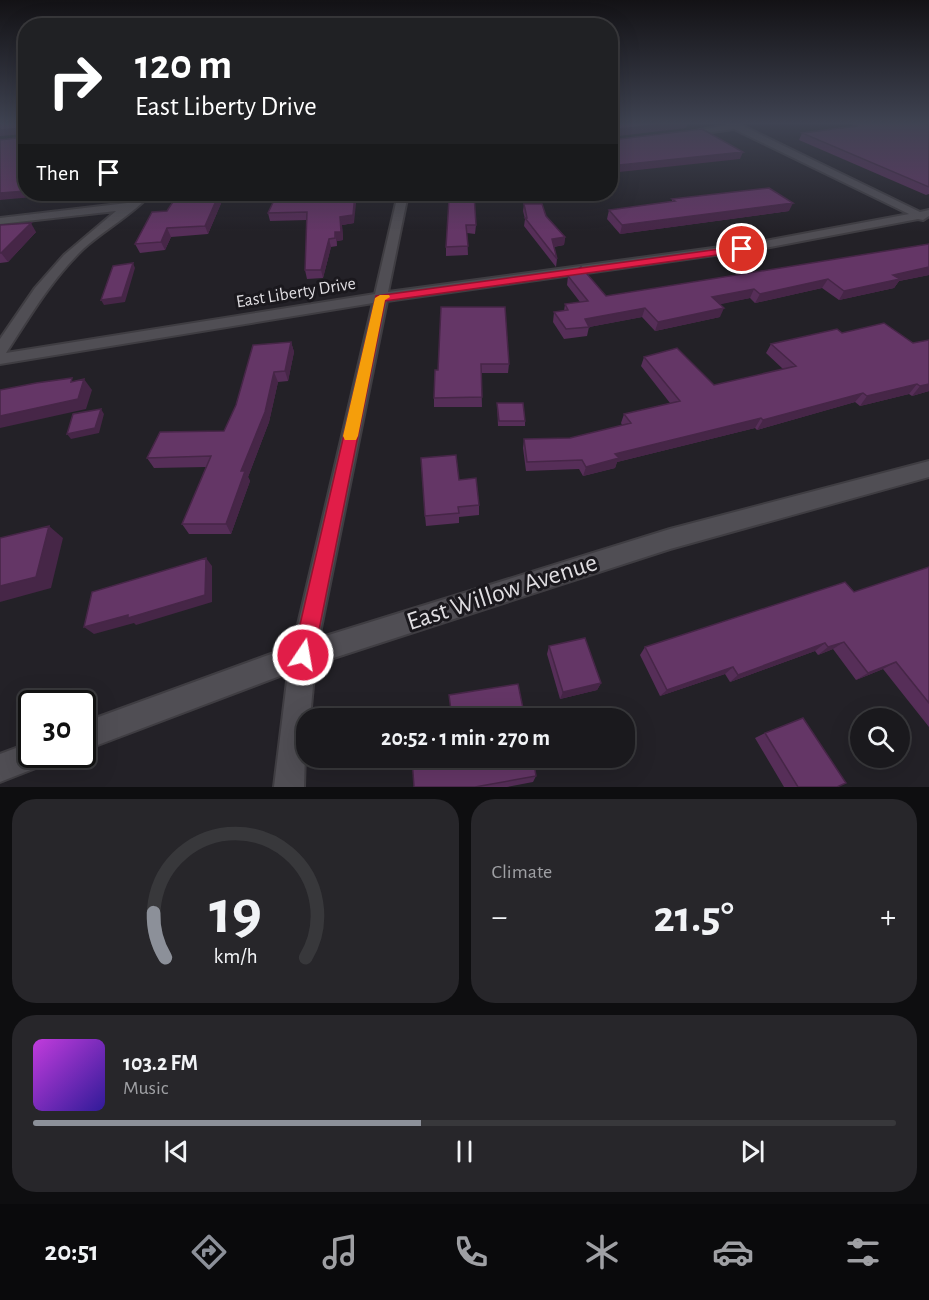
<!DOCTYPE html>
<meta charset="utf-8">
<style>
:root{--surface:#1a191d;--page:#27262a;--text:#f1f3f6;--muted:#9fa0a4;--line:#38383b;--accent:#8c9099}
body{margin:0;font-family:"Alegreya Sans",sans-serif;background:var(--page);color:var(--text);height:100vh;display:flex;flex-direction:column;font-size:22px;white-space:nowrap}
*{box-sizing:border-box;margin:0}
p{font-size:20px;color:var(--muted)}
.icon{flex:none;width:33px;height:33px;fill:none;stroke:currentColor;stroke-width:2;stroke-linecap:round;stroke-linejoin:round}
.map{position:relative;height:787px;overflow:hidden}
.side{display:flex;flex-direction:column;gap:12px;padding:12px;background:#0e0e10;flex:1}
.side>*{flex:none}
.banner{position:absolute;left:18px;top:18px;width:600px;height:183px;border-radius:24px;box-shadow:0 6px 24px #0002,0 0 0 2px var(--line);background:#202124;color:#fff;overflow:hidden}
.buttons{position:absolute;left:850px;top:708px;display:grid;gap:12px}
.buttons a{display:grid;place-items:center;width:60px;height:60px;border-radius:50%;background:var(--surface);box-shadow:0 6px 24px #0002,0 0 0 2px var(--line);font-size:30px}
.speed{position:absolute;left:18px;top:690px;display:flex;gap:12px;font-size:30px;font-weight:700;text-align:center}
.speed>*{display:grid;place-content:center;width:78px;height:78px;border-radius:50%;background:var(--surface);box-shadow:0 6px 24px #0002,0 0 0 2px var(--line);line-height:1}
.speed .limit{border:3px solid #111;border-radius:9px;background:#fff;color:#111}
.pin{position:absolute;display:grid;place-items:center;width:51px;height:51px;color:#fff;margin:-26px;border:3px solid #fff;border-radius:50%;box-shadow:0 2px 6px #0007}
.me{position:absolute;width:66px;margin:-33px;rotate:12deg;stroke-linejoin:round;filter:drop-shadow(0 0 4px #0008)}
.turn{display:flex;align-items:center;gap:21px;height:126px;padding:0 18px;font-size:27px}
.turn .icon{width:78px;height:78px;stroke-width:2.5}
.turn b{display:block;font-size:42px;line-height:51px}
.then{display:flex;align-items:center;height:57px;padding:0 18px;background:#0003;gap:12px;font-size:22px}
.big{font-size:45px;font-weight:700;line-height:1.1}
.side .card{flex:1;display:flex;flex-direction:column;justify-content:center;gap:9px;min-width:0;padding:0 21px;border-radius:24px;background:var(--page)}
.side .dial{align-items:center;gap:0}
.dial svg{height:156px;overflow:visible;fill:none;stroke:var(--line);stroke-width:7;stroke-linecap:round;text-anchor:middle}
.dial text{fill:var(--text);stroke:none}
.song{display:flex;align-items:center;gap:18px}
.cover{width:72px;height:72px;border-radius:9px;background:linear-gradient(135deg,hsl(290 70% 55%),hsl(250 70% 35%))}
.played{height:6px;border-radius:3px;background:linear-gradient(90deg,var(--accent) 45%,var(--line) 45%)}
.keys{display:flex;justify-content:space-around;direction:ltr}
.heat{display:flex;justify-content:space-between;align-items:center;font-size:33px;direction:ltr}
.side .tiles{flex:1;display:grid;gap:12px;grid-template-columns:1fr 1fr}
.card:last-child{grid-column:span 2}
.trip{position:absolute;left:296px;top:708px;width:339px;height:60px;border-radius:24px;background:var(--surface);box-shadow:0 6px 24px #0002,0 0 0 2px var(--line);font-weight:700;line-height:60px;text-align:center}
.dock{display:flex;height:96px;justify-content:space-around;align-items:center;background:#0a0a0c;color:var(--muted)}
.dock .icon{width:42px;height:42px}
.dock .on{color:var(--accent)}
.dock b{font-size:27px;color:var(--text)}
.map>svg:first-child{display:block}
.lines{fill:none;stroke-linecap:round;stroke-linejoin:round}
.minor-casing{stroke:#3f3d42;stroke-width:4}
.minor{fill:#504e54;fill-rule:evenodd}
.wall{fill:#562e58}
.shaded-wall{fill:#462647}
.building{fill:#643666;stroke:#462647;stroke-width:1.5}
.route{fill:#e11d48;stroke:#92132f;stroke-width:1.5}
.slow{fill:#f59e0b}
.labels{text-anchor:middle;dominant-baseline:central;stroke-width:6;stroke-linejoin:round;paint-order:stroke}
.far-street-label{font-size:18px;fill:#dfdde1;stroke:#1a181d}
.near-street-label{font-size:26px;fill:#dfdde1;stroke:#1a181d}
</style>
<div class="map">
<svg width="929" height="787" viewBox="0 0 929 787">
<rect width="100%" height="100%" fill="#232127"/>
<g class="lines">
<g class="minor-casing">
<path id="minor" d="M723,122l16,2 181,88 9,-2v6l-6,4 -5,-1 -153,29 -378,53 -68,337 351,-109 259,-68v16l-259,72 -355,115 -5,54h-4l-2,69h-30l14,-114 -206,78v-28l211,-77 80,-343 -373,61v-25l35,-51 29,-33 52,-44 -116,13v-6l127,-15 13,-9h11c-19,21 -47,36 -68,55 -32,31 -53,67 -77,104l369,-59 23,-100h10l-20,98 377,-51 144,-27 -175,-85 -51,7 -4,-2 48,-9z
M32,742v12h18l-4,10 -46,18v-28z"/>
</g>
<use href="#minor" class="minor"/>
</g>
<path class="wall" d="M852,122h68l9,3v69l-3,1 -127,-55 3,-7 51,-6z
M178,194h47l-17,40 -37,3 -6,13 -25,3 -5,-9 32,-33z
M277,194l77,29 -12,2 1,15 -6,1v5l-6,1 -8,31 -16,1 -2,-9 2,-50 -37,1 -2,-8z
M448,194l28,31 -1,9 -8,-1 1,22 -22,1v-9l3,-40h-1z
M672,199l117,12 -169,23 -13,-15 2,-9 63,-8z
M524,204l22,12 19,21 -1,8 -10,2 3,12 -1,8 -32,-41 1,-7 -2,-8z
M0,225l36,7 -28,30 -8,1z
M929,244v31l-30,6 -5,7 -55,12 -17,-12 -67,15 -5,-5 -31,6 1,13 -65,14 -13,-14 -53,10 -2,9 -23,3 -11,-17 1,-10 10,-1 1,-7 15,-2 -13,-17 1,-9 38,20z
M505,307l4,57 -1,9h-27l1,34h-48v-9l4,-28z
M837,329l92,62 -17,5 -3,-2 -49,12 -5,-4 -98,28 -2,-2 -138,34 -2,6 -32,8 -4,-7 -53,2 -3,-23 1,-9 46,-1 52,-13 -1,-2 3,-9 46,-11 -29,-37 3,-9 70,28 69,-16 -17,-16 5,-9z
M291,342l3,10 -6,29 -10,1 -9,40 -21,55 2,4 -19,53h-42l-7,-10 24,-57 -52,1 -7,-10 77,-27z
M497,403l28,18v5h-27z
M459,480l20,25v10l-20,2v6l-33,3 -1,-10z
M929,567v160l-46,-58 -27,11 -23,-31 -15,6 -3,-4 -85,31 -5,-8 -65,22 -20,-41 5,-8 209,-55z
M549,646l52,37 -4,7 -37,9 -13,-45z
M765,733l72,54h-53l-29,-49z
M536,776l-3,6 -26,5h-93z"/>
<path class="shaded-wall" d="M681,122h7l-2,6 -76,9 1,-7z
M23,128l3,6 -26,2v-6z
M743,152l-3,7 -130,14v-7z
M26,191v3h39l-65,6v-7z
M219,194h6l-17,40 -3,-8z
M355,194h2l-3,29 -12,2 1,15 -6,1v5l-2,-14 5,-15z
M793,203l-4,8 -169,23 2,-9z
M31,223l5,9 -28,30 -7,-9z
M167,228l4,9 -6,13 -4,-8z
M565,237l-1,8 -13,2 1,-8z
M329,239l2,8 -8,31 -2,-8z
M133,263l2,5 -10,34 -21,3 -3,-5z
M929,267v8l-30,6 -5,7 -55,12 5,-9 49,-16z
M828,279l-6,9 -67,15 5,-9z
M754,289l-4,9 -42,9 4,-10z
M645,308l-3,9 -53,10 -4,-8z
M724,308l-4,9 -65,14 3,-9z
M291,342l3,10 -6,29 -3,-10z
M274,372l4,10 -9,40 -21,55 2,4 -19,53 -5,-10 15,-53z
M84,379l8,11 -6,19 -86,19v-12z
M917,384l-8,10 -49,12 7,-10z
M929,384v7l-17,5 8,-10z
M863,393l-8,9 -98,28 6,-10z
M101,409l3,5 -5,19 -28,6 -4,-5z
M761,418l-6,10 -138,34 -2,6 -32,8 3,-9 29,-13z
M49,526l14,12 -12,50 -51,14v-16z
M206,558l6,8v36l-76,23 -2,-2 -40,11 -10,-7z
M844,642l-11,7 -15,6 10,-8z
M825,643l-10,8 -85,31 8,-7z
M896,662l-13,7 -27,11 12,-7z
M733,667l-8,7 -65,22 7,-6z
M601,683l-4,7 -37,9 3,-7z"/>
<path class="building" d="M0,122h26v69l-26,2v-53l24,-3 1,-7 -2,-2 -23,2z
M610,122h71l-70,8 -1,2z
M856,122h64l9,3v62l-127,-54 55,-7z
M702,129l41,23 -133,14v-27l2,1z
M769,188l24,15 -171,22 -13,-15 66,-9 -3,-2z
M178,194h41l-14,32 -38,2 -6,14 -26,2 17,-32 15,-1z
M277,194h78l-2,21 -13,2 1,15h-6v6l-6,1 -8,31h-16l2,-58 -39,1z
M448,194h26l2,31h-10l2,21 -22,1 3,-48h-2z
M524,204h18l4,12 19,21 -13,2 5,20 -32,-41h2z
M31,223l-30,30h-1v-28z
M929,244v23l-36,8 7,4 -56,12 -16,-12 -68,15 -6,-5 -42,8 12,11 -66,14 -13,-14 -60,11 4,8 -23,2 -12,-17 14,-2 -3,-6 23,-3 -20,-25 13,-9 25,29z
M133,263l-11,34 -21,3 12,-34z
M441,307h64l4,57h-28l1,33 -48,1 1,-28h3z
M884,323l29,20 16,-3v44l-9,2 -3,-2 -50,12 -4,-3 -100,27 -2,-2 -146,36 4,4 -33,9 -4,-7 -55,2 -3,-23 46,-1 61,-15 -7,-9 56,-13 -36,-44 33,-9 37,37 82,-19 -25,-22 66,-15 5,4z
M291,342l-6,29 -11,1 -9,40 -24,59h4l-19,53h-44l29,-68 -64,2 13,-26 64,-1 12,-26 17,-60z
M72,378l-1,4 13,-3 -6,20 -78,17v-26l36,-7z
M497,403h26l2,18h-26z
M101,409l-6,19 -28,6 6,-20z
M456,455l3,25 17,-2 3,27 -21,2 1,6 -34,3 -4,-58z
M49,526l-13,51 -36,9v-48z
M206,558l-1,37 -77,23v-3l-44,12 8,-35z
M929,567v136l-33,-41 -28,11 -24,-31 -16,5 -3,-4 -87,32 -5,-8 -66,23 -22,-43 200,-65 9,10z
M585,638l16,45 -38,9 -14,-46z
M518,684l7,34h-73l-3,-23z
M803,718l43,65 -9,4h-39l-33,-54z
M412,758h121l3,18 -61,11h-61z"/>
<linearGradient id="sky" x2="0" y2="1"><stop stop-color="#131215"/><stop offset="0.53" stop-color="#3f4352"/><stop offset="1" stop-color="#3f4352" stop-opacity="0"/></linearGradient>
<rect width="929" height="232" fill="url(#sky)"/>
<path class="route" d="M742,246l5,3 -1,2 -361,50 -71,354 -3,7 -8,4 -7,-4 -3,-7 83,-359z"/>
<path class="slow" d="M380,295h9l1,2 -5,3 -27,136 -2,4h-11l-2,-4 32,-138z"/>
<g class="labels">
<g class="far-street-label">
<text transform="translate(296 293) rotate(-9)">East Liberty Drive</text>
</g>
<g class="near-street-label">
<text transform="translate(502 592) rotate(-18)">East Willow Avenue</text>
</g>
</g>
</svg>
<div class="buttons">
<a><svg class="icon" aria-label="search" viewBox="0 0 24 24"><circle cx="10" cy="10" r="6"/><path d="M15 15l6 6"/></svg></a>
</div>
<div class="speed"><div class="limit">30</div></div>
<div class="pin" style="left:742px;top:249px;background:#d93025"><svg class="icon" aria-label="arrive" viewBox="0 0 24 24"><path d="M6 21V4h12l-3 4 3 4H6"/></svg></div>
<svg class="me" style="left:303px;top:655px" viewBox="-20 -20 40 40"><circle r="17" fill="#e11d48" stroke="#fff" stroke-width="3"/><path d="M0-11L8 9 0 5-8 9z" fill="#fff"/></svg>
<div class="trip">20:52 · 1 min · 270 m</div>
<div class="banner">
<div class="turn"><svg class="icon" aria-label="right" viewBox="0 0 24 24"><path d="M7 20v-9h11M14 6l5 5-5 5"/></svg><div><b>120 m</b>East Liberty Drive</div></div>
<div class="then">Then<svg class="icon" aria-label="arrive" viewBox="0 0 24 24"><path d="M6 21V4h12l-3 4 3 4H6"/></svg></div>
</div>
</div>
<section class="side">
<div class="tiles">
<div class="card dial"><svg viewBox="0 0 100 80">
<path d="M14 69A42 42 0 1 1 86 69"/>
<path d="M14 69A42 42 0 0 1 8 46" stroke="#8c9099"/>
<text x="50" y="56" font-size="32" font-weight="700">19</text>
<text x="50" y="72" font-size="11">km/h</text>
</svg></div>
<div class="card"><p>Climate</p>
<div class="heat"><a>−</a><b class="big">21.5°</b><a>+</a></div>
</div>
<div class="card">
<div class="song"><i class="cover"></i><div><b>103.2 FM</b><p>Music</p></div></div>
<div class="played"></div>
<div class="keys"><svg class="icon" aria-label="previous" viewBox="0 0 24 24"><path d="M18 5L8 12l10 7zM5 5v14"/></svg><svg class="icon" aria-label="pause" viewBox="0 0 24 24"><path d="M8 5v14M16 5v14"/></svg><svg class="icon" aria-label="next" viewBox="0 0 24 24"><path d="M6 5l10 7-10 7zM19 5v14"/></svg></div>
</div>
</div>
</section>
<nav class="dock">
<b>20:51</b>
<svg class="icon on" aria-label="directions" viewBox="0 0 24 24"><path d="M12 3l9 9-9 9-9-9zM9 14v-3h6M13 9l2 2-2 2"/></svg>
<svg class="icon" aria-label="music" viewBox="0 0 24 24"><path d="M9 18V5l10-2v13"/><circle cx="6" cy="18" r="3"/><circle cx="16" cy="16" r="3"/></svg>
<svg class="icon" aria-label="phone" viewBox="0 0 24 24"><path d="M5 4h4l2 5-3 2q2 4 5 5l2-3 5 2v4C11 20 4 13 5 4z"/></svg>
<svg class="icon" aria-label="climate" viewBox="0 0 24 24"><path d="M12 3v18M4 7l16 10M4 17L20 7"/></svg>
<svg class="icon" aria-label="car" viewBox="0 0 24 24"><path d="M5 17H2v-5l4-1 3-4h7l3 4 3 1v5h-3M9 17h6M6 11h13"/><circle cx="7" cy="17" r="2"/><circle cx="17" cy="17" r="2"/></svg>
<svg class="icon" aria-label="filters" viewBox="0 0 24 24"><path d="M4 7h16M4 17h16"/><circle cx="9" cy="7" r="2"/><circle cx="15" cy="17" r="2"/></svg>
</nav>
